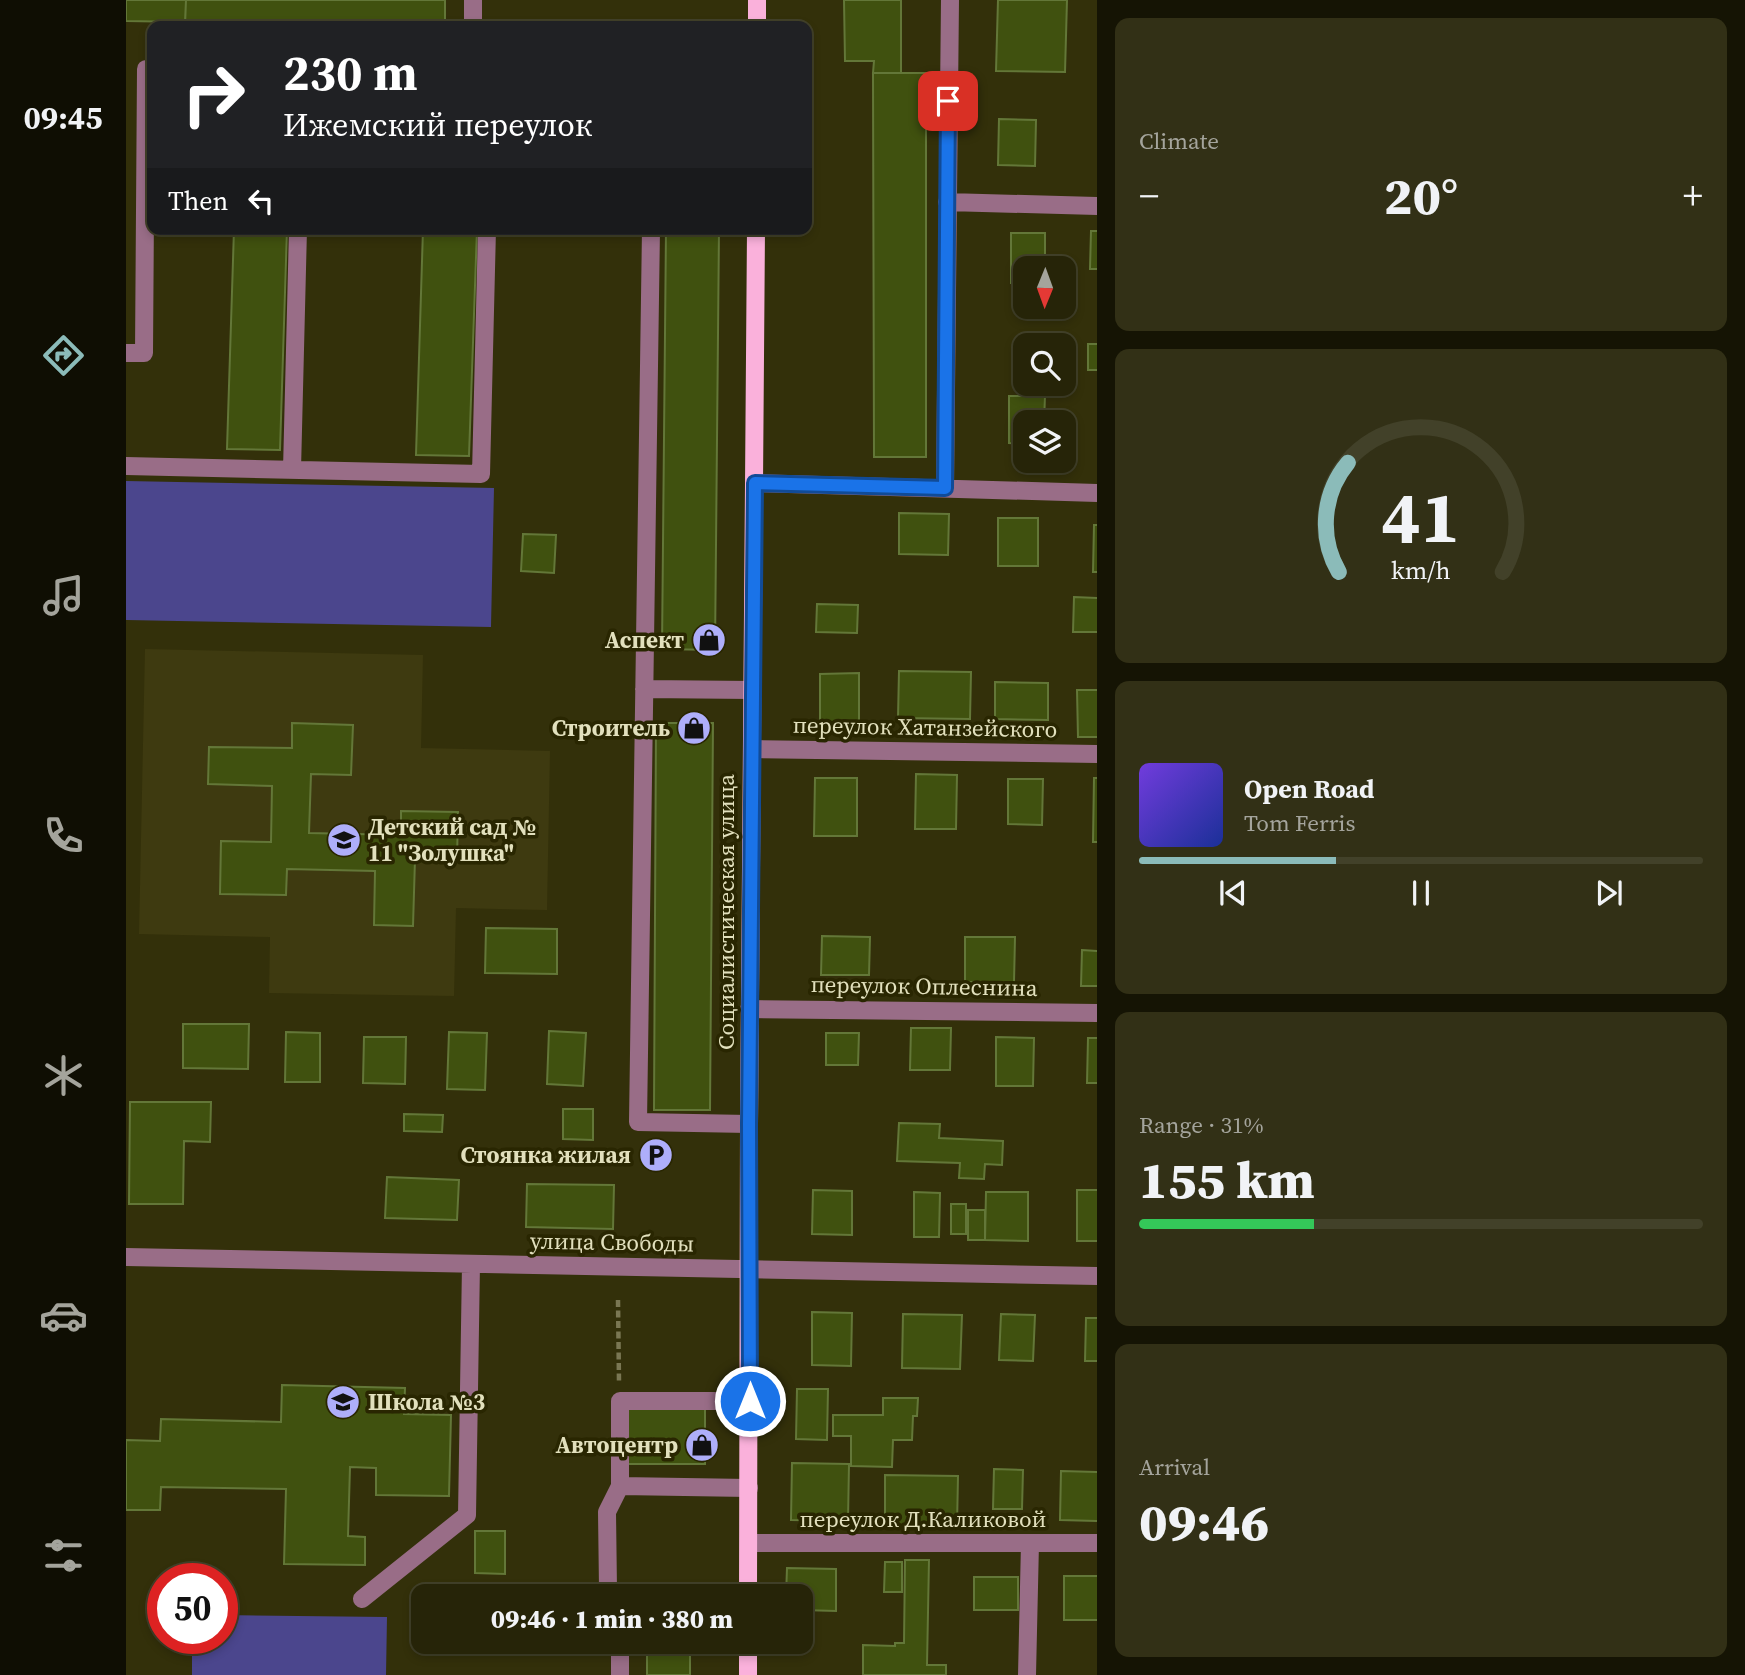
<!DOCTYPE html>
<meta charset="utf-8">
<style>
:root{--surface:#262408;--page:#323016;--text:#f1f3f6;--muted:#a4a49c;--line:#424129;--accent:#8bbbb9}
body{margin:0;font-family:"Source Serif 4",serif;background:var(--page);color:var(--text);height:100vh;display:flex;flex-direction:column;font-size:26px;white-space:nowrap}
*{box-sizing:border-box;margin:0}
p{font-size:23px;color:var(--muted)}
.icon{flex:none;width:38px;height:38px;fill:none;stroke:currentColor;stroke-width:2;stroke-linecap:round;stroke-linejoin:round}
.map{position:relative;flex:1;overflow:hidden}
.drawer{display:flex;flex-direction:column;gap:18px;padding:18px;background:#151404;width:648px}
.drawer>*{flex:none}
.hud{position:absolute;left:21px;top:21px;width:665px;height:214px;border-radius:14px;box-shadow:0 4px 10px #0003,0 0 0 2px var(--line);background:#202124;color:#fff;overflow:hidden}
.needle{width:46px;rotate:181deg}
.fabs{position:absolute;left:887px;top:256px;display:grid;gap:14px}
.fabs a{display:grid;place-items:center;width:63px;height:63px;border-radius:14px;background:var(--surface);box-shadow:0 4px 10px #0003,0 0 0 2px var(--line);font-size:35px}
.speed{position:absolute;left:21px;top:1563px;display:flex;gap:14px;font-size:35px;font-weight:700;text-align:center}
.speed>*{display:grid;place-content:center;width:91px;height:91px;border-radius:50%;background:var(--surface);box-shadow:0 4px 10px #0003,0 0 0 2px var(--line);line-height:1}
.speed .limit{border:10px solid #d22;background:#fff;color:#111}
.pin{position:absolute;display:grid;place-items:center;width:60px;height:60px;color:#fff;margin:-30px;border-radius:14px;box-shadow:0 4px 10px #0006}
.me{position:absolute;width:77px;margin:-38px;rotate:0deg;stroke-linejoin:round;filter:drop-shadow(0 0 5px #0008)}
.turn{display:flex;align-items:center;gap:24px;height:147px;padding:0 21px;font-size:32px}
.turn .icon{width:91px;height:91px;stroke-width:2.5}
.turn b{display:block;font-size:49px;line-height:60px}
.then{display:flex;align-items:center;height:66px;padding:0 21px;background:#0003;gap:14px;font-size:26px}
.big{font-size:52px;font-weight:800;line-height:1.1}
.drawer .card{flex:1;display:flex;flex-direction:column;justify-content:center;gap:10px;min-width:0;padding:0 24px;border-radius:14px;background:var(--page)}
.drawer .dial{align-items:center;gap:0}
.dial svg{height:182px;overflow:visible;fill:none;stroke:var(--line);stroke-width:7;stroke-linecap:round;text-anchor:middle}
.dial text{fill:var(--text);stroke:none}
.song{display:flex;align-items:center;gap:21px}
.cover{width:84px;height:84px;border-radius:10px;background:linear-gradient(135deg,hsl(260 70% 55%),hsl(230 70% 35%))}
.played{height:7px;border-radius:4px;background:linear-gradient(90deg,var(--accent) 35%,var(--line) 35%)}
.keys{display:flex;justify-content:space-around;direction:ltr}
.heat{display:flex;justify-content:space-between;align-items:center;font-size:38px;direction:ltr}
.charge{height:10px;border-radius:5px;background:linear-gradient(90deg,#34c759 31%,var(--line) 0)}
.trip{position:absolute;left:285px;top:1584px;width:402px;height:70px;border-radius:14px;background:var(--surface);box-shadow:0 4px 10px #0003,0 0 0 2px var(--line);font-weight:800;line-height:70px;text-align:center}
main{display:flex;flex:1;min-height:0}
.tab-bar{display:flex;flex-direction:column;width:126px;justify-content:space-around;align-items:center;background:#0f0e03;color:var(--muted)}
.tab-bar .icon{width:49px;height:49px}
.tab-bar .active{color:var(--accent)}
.tab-bar b{font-size:32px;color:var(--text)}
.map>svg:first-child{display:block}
.built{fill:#3e3a10}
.green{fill:#4b468d}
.building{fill:#40510f;stroke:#637738;stroke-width:2}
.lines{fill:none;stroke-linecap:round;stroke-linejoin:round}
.path{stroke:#7a7753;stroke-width:4.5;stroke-dasharray:7 3.5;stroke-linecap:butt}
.minor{stroke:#996d87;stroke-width:18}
.major{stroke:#fab1db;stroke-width:18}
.route-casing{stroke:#114b97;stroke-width:18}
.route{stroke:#1a73e8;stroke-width:12}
.labels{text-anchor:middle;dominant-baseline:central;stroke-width:7;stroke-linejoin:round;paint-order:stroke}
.poi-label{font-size:23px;font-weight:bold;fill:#e2e0bd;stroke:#292601;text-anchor:end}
.street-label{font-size:23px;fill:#e2e0bd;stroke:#292601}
</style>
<main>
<nav class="tab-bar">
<b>09:45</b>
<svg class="icon active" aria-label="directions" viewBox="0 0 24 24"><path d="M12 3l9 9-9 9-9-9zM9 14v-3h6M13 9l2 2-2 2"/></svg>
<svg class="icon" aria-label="music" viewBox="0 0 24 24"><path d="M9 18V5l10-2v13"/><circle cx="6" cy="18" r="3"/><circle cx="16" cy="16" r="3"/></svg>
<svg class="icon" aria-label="phone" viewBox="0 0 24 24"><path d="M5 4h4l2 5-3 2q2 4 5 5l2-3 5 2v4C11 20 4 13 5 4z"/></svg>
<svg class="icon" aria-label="climate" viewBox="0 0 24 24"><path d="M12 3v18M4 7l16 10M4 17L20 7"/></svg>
<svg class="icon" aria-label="car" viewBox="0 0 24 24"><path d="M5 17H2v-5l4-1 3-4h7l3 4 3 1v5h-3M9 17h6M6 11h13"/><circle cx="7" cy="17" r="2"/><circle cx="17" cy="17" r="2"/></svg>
<svg class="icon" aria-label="filters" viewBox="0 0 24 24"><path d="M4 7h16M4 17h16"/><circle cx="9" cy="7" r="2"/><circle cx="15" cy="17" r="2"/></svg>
</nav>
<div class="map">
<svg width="972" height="1675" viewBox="0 0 972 1675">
<rect width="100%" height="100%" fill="#33300a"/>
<path class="built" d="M19,649l278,6 -2,93 129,3 -3,159 -91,-2 -2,88 -185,-3 1,-56 -131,-3z"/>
<path class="green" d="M0,481l368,7 -3,139 -365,-7z
M96,1615l165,2 -1,58h-194v-37h30z"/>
<path class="building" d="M0,0h60l-1,22 -59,-1z
M60,0h259v26h-260z
M718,0h57v73h-28l1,-12h-29z
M872,0h69l-2,72 -69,-1z
M747,73h53v384h-52z
M873,119l37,1 -1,46 -37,-1z
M108,229h53l-7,221 -53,-1z
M297,229h54l-8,227 -53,-1z
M540,229h53l-4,421 -53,-1z
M965,231h7v38h-8z
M885,233h34v35h-19v16l-15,-1z
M962,344h10v26h-10z
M883,396h36l-1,26h-18v22l-17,-1z
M773,513l50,1 -1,41 -49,-1z
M872,518h40v48h-40z
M968,525h4v47h-5z
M397,534l33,1 -2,38 -33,-2z
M948,597l24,1v34h-25z
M691,604l41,1 -1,28 -41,-1z
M773,671l72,1 -1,47 -72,-1z
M733,673v54h-39v-53z
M869,682l53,1v37l-53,-1z
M951,690h21v47h-20z
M166,723l61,2 -2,50 -40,-1 -2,59 92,2v-24l57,1 -1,48 -42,-1 -2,67 -39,-1 1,-54 -88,-2 -1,26 -66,-1 1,-53 50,1 1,-56 -64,-2 1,-37 83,1z
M530,723h57l-3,387h-56z
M790,774l41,1 -1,54h-41z
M689,778h42v58h-43z
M968,778h4v64h-5z
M882,779h35l-1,46 -34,-1z
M360,928l71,1v45l-72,-1z
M696,936l48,1 -1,38h-48z
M839,937h50l-1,45h-49z
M956,950l16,1v35h-17z
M57,1024h66l-1,45 -65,-1z
M785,1028h40l-1,42h-40z
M423,1031l37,2 -3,53 -36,-2z
M160,1032l34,1v49h-35z
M323,1032l38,1 -2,57 -38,-1z
M700,1033h33l-1,32h-32z
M238,1037h42l-1,47 -42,-1z
M870,1037l38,1 -1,48h-37z
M962,1038h10v45h-11z
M4,1102h81l-1,40 -26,-1 -1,63h-54z
M437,1109h30v31l-30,-1z
M278,1114l39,1 -1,17 -38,-1z
M773,1123l41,1 -1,14 64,3 -1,24 -17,-1 -1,15 -25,-1 1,-15 -63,-2z
M261,1177l72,3 -2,40 -72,-2z
M401,1184l87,1 -1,44 -87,-2z
M687,1190l39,1v44l-40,-1z
M951,1190h21v51h-21z
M788,1192l26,1 -1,44h-25z
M860,1192h42v49l-43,-1z
M825,1204h15v30h-15z
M842,1210h17v30h-17z
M686,1312l40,1 -1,53 -39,-1z
M777,1314l59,1 -2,54 -58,-1z
M875,1314l34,1 -2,46 -34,-1z
M960,1318h12v43h-13z
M156,1385l123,3 -1,26 47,1 -2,81 -73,-1v-27l-26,-1 -2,69 17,1v28l-81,-1 2,-75 -125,-2 -1,23h-34v-70l34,1 1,-22 120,3z
M671,1389h31l-1,51 -31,-1z
M757,1398h35l-1,18h-4l-1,24h-19l-1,27 -41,-1v-30h-18v-21h50z
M501,1407l78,1v56h-78z
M666,1463l57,1 -1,57 -57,-1z
M868,1469l29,1 -1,39h-29z
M935,1471l37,1v49l-38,-1z
M759,1475l73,1 -1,50 -72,-1z
M349,1531h30v43l-30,-1z
M779,1560h24l-2,105h19v10h-83v-30l32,1v-3h9z
M759,1562h17v30h-18z
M661,1568l49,1v42l-34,-1v-14h-16z
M938,1576h34v44h-34z
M848,1577h44v33h-44z
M521,1642h43v33h-43z"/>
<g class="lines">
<path class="path" d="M492,1300l1,82"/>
<path class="minor" d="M347,26v-26
M821,202l151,4
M525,229l-13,893 111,2
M0,353h18l2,-284h6
M0,466l355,8 6,-245
M166,470l6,-241
M629,483l343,10
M819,488l5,-488
M518,689l108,1
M626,749l346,5
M623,1009l349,4
M0,1257l972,19
M494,1486l129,2
M623,1543h349
M486,1596l-4,-7 -1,-77 13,-26v-85h129
M236,1599l105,-84 4,-251
M494,1642v33
M901,1675l3,-132"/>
<path class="major" d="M631,26v-26
M622,1596l1,-472 7,-895
M622,1675v-33"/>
</g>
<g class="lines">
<g class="route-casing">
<path id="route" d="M624,1401l-1,-277 6,-641 190,5 3,-387"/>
</g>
<use href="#route" class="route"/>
</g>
<defs>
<g id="shop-disc" transform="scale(1.75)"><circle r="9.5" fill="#aeaefa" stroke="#292601"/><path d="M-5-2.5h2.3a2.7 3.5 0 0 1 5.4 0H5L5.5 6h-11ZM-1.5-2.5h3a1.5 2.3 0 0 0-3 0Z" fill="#111"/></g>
<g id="school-disc" transform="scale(1.75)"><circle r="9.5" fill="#aeaefa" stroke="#292601"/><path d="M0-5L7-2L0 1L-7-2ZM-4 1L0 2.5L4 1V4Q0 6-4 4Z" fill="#111"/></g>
<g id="parking-disc" transform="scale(1.75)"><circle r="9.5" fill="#aeaefa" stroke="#292601"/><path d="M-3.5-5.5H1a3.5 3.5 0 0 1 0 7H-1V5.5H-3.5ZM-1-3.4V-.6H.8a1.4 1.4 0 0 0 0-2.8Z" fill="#111"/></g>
</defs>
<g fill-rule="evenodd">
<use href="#shop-disc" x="583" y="640"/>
<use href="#shop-disc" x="568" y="728"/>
<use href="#school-disc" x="218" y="840"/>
<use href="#parking-disc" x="530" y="1155"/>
<use href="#school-disc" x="217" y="1402"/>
<use href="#shop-disc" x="576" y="1445"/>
</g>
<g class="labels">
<g class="poi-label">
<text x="558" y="640">Аспект</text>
<text x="544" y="728">Строитель</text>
<text x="242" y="827" text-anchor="start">Детский сад №<tspan x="242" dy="26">11 "Золушка"</tspan></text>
<text x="505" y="1155">Стоянка жилая</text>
<text x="242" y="1402" text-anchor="start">Школа №3</text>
<text x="552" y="1445">Автоцентр</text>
</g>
<g class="street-label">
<text transform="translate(799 727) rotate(1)">переулок Хатанзейского</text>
<text transform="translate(600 912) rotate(-90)">Социалистическая улица</text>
<text transform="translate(798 986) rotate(1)">переулок Оплеснина</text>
<text transform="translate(486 1242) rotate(1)">улица Свободы</text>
<text x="797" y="1519">переулок Д.Каликовой</text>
</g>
</g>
</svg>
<div class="fabs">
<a><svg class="needle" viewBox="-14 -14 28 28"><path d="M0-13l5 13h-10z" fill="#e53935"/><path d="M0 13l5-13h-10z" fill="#a4a49c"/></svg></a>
<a><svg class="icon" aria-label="search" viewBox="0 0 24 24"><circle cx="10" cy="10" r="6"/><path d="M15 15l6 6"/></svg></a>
<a><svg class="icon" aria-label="layers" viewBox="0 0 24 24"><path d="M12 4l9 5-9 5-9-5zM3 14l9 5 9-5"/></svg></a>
</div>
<div class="speed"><div class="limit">50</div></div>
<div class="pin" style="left:822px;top:101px;background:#d93025"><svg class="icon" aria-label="arrive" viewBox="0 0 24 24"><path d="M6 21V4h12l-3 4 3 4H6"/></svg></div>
<svg class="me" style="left:624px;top:1401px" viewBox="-20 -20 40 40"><circle r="17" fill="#1a73e8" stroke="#fff" stroke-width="3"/><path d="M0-11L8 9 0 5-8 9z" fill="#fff"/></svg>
<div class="trip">09:46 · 1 min · 380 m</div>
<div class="hud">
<div class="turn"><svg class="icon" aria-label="right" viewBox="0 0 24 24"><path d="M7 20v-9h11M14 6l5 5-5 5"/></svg><div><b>230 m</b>Ижемский переулок</div></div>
<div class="then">Then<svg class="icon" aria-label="left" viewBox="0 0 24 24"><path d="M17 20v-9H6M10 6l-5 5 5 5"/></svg></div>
</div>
</div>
<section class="drawer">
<div class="card"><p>Climate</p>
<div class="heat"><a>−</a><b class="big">20°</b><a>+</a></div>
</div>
<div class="card dial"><svg viewBox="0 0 100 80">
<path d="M14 69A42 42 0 1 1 86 69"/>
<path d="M14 69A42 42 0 0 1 18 21" stroke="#8bbbb9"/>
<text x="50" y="56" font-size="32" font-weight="700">41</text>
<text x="50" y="72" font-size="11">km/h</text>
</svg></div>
<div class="card">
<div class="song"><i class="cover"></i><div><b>Open Road</b><p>Tom Ferris</p></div></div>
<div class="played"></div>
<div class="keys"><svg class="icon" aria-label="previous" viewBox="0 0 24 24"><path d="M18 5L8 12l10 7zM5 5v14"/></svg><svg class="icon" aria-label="pause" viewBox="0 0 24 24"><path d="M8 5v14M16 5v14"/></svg><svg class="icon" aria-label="next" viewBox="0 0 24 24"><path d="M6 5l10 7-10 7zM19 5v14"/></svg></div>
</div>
<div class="card"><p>Range · 31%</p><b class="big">155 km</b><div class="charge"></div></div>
<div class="card"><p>Arrival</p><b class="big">09:46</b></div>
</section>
</main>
